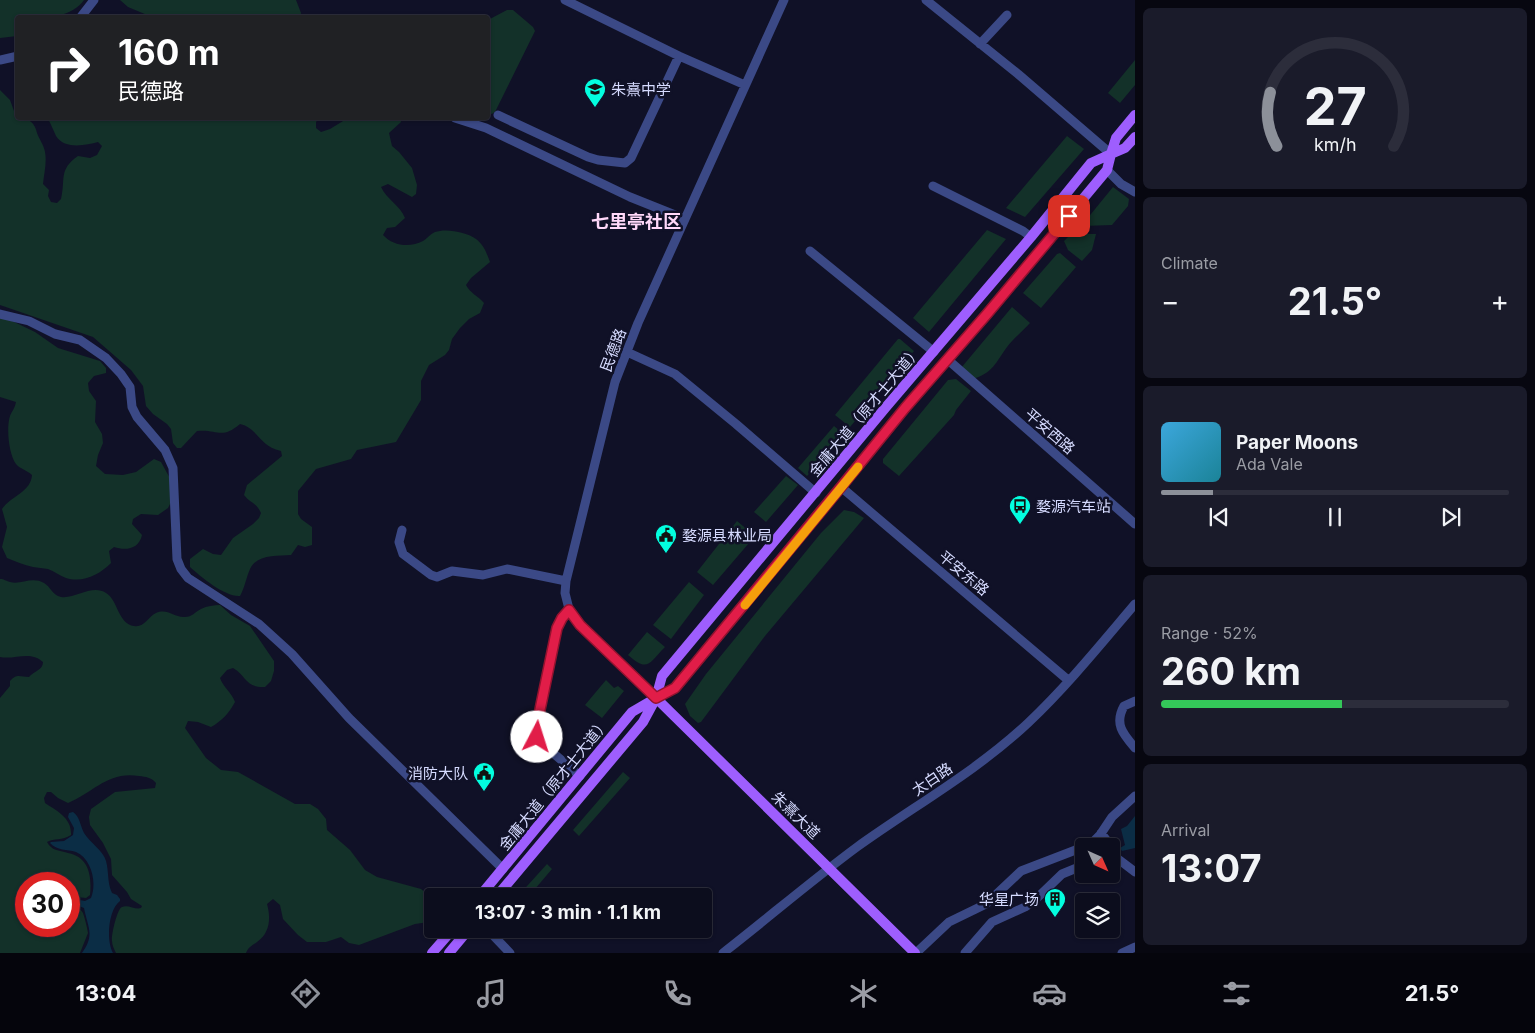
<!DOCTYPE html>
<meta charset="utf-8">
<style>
:root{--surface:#0c0d1d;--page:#1a1b2a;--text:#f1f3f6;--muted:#9a9ca4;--line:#2c2d3b;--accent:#8c9099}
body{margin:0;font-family:Inter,"Noto Sans SC",sans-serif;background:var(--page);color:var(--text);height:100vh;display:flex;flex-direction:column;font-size:19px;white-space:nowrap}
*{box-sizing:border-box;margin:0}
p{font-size:16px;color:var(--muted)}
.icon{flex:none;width:28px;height:28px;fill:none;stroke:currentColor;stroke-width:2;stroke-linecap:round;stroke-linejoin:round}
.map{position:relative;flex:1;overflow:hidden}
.sheet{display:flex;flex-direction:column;gap:8px;padding:8px;background:#070710;width:400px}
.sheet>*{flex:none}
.guide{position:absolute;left:15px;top:15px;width:475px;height:105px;border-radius:5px;box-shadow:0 1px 4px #0004,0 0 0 1px var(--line);background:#202124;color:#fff;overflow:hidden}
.needle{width:32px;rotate:135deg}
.controls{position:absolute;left:1075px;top:838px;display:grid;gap:10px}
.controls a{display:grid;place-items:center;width:45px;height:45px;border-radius:5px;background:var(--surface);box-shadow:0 1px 4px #0004,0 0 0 1px var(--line);font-size:25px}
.speed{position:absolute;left:15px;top:872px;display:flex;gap:10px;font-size:25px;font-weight:700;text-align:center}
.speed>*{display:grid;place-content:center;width:65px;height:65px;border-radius:50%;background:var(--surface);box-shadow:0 1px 4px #0004,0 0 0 1px var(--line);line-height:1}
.speed .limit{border:8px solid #d22;background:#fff;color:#111}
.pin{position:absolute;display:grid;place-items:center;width:42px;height:42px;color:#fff;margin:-21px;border-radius:10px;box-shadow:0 2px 8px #0006}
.me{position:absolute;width:55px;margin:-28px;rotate:5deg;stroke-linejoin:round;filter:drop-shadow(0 0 4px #0008)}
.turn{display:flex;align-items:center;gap:18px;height:105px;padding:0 20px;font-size:22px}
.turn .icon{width:65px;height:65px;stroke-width:2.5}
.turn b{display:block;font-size:35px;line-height:42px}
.big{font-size:38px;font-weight:700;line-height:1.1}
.sheet .tile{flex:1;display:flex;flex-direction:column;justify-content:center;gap:8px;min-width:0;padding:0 18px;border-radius:8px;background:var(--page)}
.sheet .dial{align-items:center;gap:0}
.dial svg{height:130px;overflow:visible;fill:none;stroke:var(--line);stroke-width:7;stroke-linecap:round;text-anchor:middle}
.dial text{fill:var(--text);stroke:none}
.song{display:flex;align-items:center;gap:15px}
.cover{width:60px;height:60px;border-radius:8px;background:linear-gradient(135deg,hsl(200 70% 55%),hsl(190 70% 35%))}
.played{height:5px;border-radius:2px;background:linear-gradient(90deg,var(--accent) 15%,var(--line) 15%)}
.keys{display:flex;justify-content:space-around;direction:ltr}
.heat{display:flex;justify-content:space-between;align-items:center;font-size:28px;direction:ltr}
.charge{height:8px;border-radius:4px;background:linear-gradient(90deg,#34c759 52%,var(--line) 0)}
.trip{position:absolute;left:424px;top:888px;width:288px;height:50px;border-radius:5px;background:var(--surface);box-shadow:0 1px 4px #0004,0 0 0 1px var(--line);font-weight:700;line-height:50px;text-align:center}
.menu{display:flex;height:80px;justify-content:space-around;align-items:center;background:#05050c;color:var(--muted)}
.menu .icon{width:35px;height:35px}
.menu .active{color:var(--accent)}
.menu b{font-size:22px;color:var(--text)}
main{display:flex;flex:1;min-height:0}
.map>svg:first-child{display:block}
.green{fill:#133129;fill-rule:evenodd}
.water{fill:#0b2d45}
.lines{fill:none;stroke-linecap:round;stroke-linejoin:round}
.minor{stroke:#3b4986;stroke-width:9}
.major{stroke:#9e5efe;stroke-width:10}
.route-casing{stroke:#92132f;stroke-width:12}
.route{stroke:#e11d48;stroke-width:9}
.slow{stroke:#f59e0b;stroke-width:9}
.labels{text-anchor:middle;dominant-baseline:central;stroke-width:5;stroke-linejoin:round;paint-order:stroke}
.poi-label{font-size:15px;fill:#d6dbff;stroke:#101127;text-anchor:start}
.street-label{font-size:15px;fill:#d6dbff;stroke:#101127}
.quarter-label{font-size:18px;font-weight:bold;fill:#ffd8f9;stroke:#101127}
</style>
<main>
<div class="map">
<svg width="1135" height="953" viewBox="0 0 1135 953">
<rect width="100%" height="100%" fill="#101127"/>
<path class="green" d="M0,0h84c-14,20 -45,18 -66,18l-1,18 -17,2z
M120,0h176l5,13 -1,5 -148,-1 -24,-10z
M507,10h6l20,17 2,4 -40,81 -7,4v-96z
M1135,60v25l-15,18 -12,-10z
M0,90l10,10 4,11 3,3 1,4c11,0 17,5 19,15 2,6 7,12 8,19 2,10 -1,22 -2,32l6,6 -1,6 3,6 6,1 4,-4c5,-20 -3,-29 17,-43l12,2 7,-3 5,-9 -4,-4c-12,3 -33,8 -42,-6 -3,-6 -5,-13 -9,-18h272l-3,4v6l5,4 9,-3 18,-11h52l1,4 -12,11 3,13 7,6 13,16 5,17 -1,9 -4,3 -24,-13 -7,3c6,13 19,18 24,31l-10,9 -8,1 -4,7c10,11 27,13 40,6 4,-2 7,-7 12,-9 11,-4 32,0 41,7 8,6 11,15 14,23l-19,16 -5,7c4,8 12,11 18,18l-4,10 -11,6 -9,9 -8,11 -3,11 -4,5 -16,10 -8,16v19l-25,42 -39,8 -6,9 -35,10 -18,22v23l3,5 11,8v18l-7,2 -7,-2 -7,10c-14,1 -34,-1 -41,14 -4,9 -5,18 -10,27 -15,1 -39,-19 -50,-29v-8l13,-10 10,5 8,1 12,-17 20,-14 6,-6 2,-5c-5,-11 -11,-10 -17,-18l3,-10 35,-29 -1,-5c-22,-5 -23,-23 -41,-27 -19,16 -22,5 -43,7l-16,17h-4l-4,-5 -2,-14 -4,-5 -14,-10 -7,-8 -3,-20 -12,-16 -38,-33 -93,-32z
M1067,136l17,13 -59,68 -19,-9z
M1113,187l16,12 -1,7 -16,19 -29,1 -1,-1z
M987,230l19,9 -77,93 -16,-14z
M1071,234h25l-4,16 -10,11 -14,-11 -4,-9z
M1060,253l16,14 -35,41 -18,-15 34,-39z
M1012,307l18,16c-7,8 -16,15 -23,24 -11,15 -14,26 -34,32l-12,-11z
M0,317l8,2 27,13 23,16 42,13 6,7v5l-12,3 -6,7 1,8 7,10 -1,21 7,12 1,9 -5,12 -2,11 9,8 18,1 13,-3 18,-13 7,3 11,20 -1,20 -3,6 -10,7 -17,-1 -8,5 -1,5 10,11c-3,14 -16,16 -28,12l-5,4 2,12c-12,12 -28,20 -45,15 -6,-2 -12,-7 -18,-9 -5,-1 -10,-1 -15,-2 -9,-2 -18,-6 -26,-9l-5,-11 5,-20 -5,-18c9,-13 29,-17 30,-34 -5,-5 -12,-6 -16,-11 -7,-9 -10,-36 -6,-48 2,-5 5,-8 6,-14l-16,-5z
M898,339h2l14,12 -64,76 -15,-12z
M956,379l15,12 -15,19 -2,5 -55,61 -16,-13v-4l65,-79z
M834,426l12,10 -39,40 -9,-8z
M786,476l12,9 -32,37 -12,-10z
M844,510l10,2 10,6 -99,118 -64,86 -3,1 -8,-7 -5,-12 21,-30 115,-141z
M737,521l18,15 -42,49 -16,-13z
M0,579c5,0 5,2 10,3 11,3 22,-6 34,1 7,4 8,12 17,14 15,2 31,-13 45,-4 12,7 12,31 28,33 10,2 14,-9 22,-13 12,-5 18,5 29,4 7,0 10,-5 16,-8 6,-3 13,-4 19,-4l11,10 19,11 24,35v10l-3,10 -6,6c-20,1 -18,-11 -32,-19l-6,2 -7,8c3,9 12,15 15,24 -6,11 -13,19 -24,25l-13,-5 -10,-1 -3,7 21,30 15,12 17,2 57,32h15l8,5 8,10 1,11 23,20 15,20 12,7 44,12 11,9v21l-3,3 -14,2 -56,21 -10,-2 -8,-6 -15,5h-19l-9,-7 -15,-16 -3,-14 -7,-6 -6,5c4,14 3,29 -10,38 -5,4 -8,4 -11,11h-130c-2,-4 -4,-8 -4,-12 -1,-5 5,-32 10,-34 6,-3 13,3 19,1l1,-2 -11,-7 -4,-7 -15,-17 -1,-16 -8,-16 -13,-18 -1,-8 2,-8 24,-17 40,-4 1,-5c-5,-6 -10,-6 -17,-7 -31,-5 -45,16 -71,27l-10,-5 -7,-6h-4l-3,6 1,5c12,8 27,15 26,32 -9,6 -17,3 -24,7 5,9 11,8 21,11 21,4 24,23 22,42l-4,3 -9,-1 -5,1c-1,9 7,8 11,15 2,6 4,14 5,20l-8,20h-80v-255l10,-12v-5c7,-8 10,-4 19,-4 5,-6 14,-7 14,-15 -13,-12 -28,-2 -43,-5zM26,884h43v42h-43z
M689,582l15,13 -33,44 -18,-14z
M647,632l18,15c-16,16 -17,26 -37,8z
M606,680l8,8 4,-2 6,5 -22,27 -17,-13z
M623,772l7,6 -51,58 -6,-6z
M547,864l5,5 -23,27h-11z"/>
<path class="water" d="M73,812c7,5 7,13 11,21 6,10 19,17 22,28 3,11 1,21 6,32l5,2 3,4v2c-12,9 -14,40 -7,52h-31c13,-18 6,-25 2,-45l-10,-4 -1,-3 1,-2 11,2 6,-3c6,-15 1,-39 -15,-46 -9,-3 -19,-1 -26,-9l1,-1 13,-1 9,-6 1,-7 -6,-11 1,-4z
M1135,816v32l-13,3 -2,-3 5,-3 -4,-16 6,-3z"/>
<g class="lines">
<path class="minor" d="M565,0l114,56 66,29
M926,0l92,74 93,80
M80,18l14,-18
M980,44l27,-29
M0,60l18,-4
M498,115l90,42 10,3 27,3 6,-5 48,-102
M455,118l31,10 144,69 55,22
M1107,170l14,14 14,8
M933,186l90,45 8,6
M810,251l124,101
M0,314l29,7 26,13 25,6 26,18 15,16 9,13 2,20 5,10 28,33 8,18 4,91 4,10 7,9 71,46 33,30 57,64 154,151
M627,352l48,22 61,50 80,69
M947,359l188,165
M841,487l227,193
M402,530l-3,12 4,12 28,21 6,2 15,-6 31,4 24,-6 59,12
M569,609l-7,9 -5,10 -20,96v13l9,10 34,29
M656,698l-76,-73 -11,-16 -4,-16 1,-12 49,-199 23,-59 146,-323
M1135,701l-11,5c-10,18 -1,28 11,42
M1101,833l10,13
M1111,858l7,1 17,13
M487,929l23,24
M723,953c45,-35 88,-72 134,-106 57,-41 120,-76 171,-124 39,-37 73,-79 107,-119
M916,953l33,-31 37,-18 35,-33 52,-20 21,-10 6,-6 12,-18 23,-21
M965,953l27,-31 33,-15 9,-6 28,-27 22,-9
M1122,953l13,-6"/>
<path class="major" d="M656,698l259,255
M480,896l152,-184 24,-14 6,-22 224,-269 145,-170 60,-74 20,-9 5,-16 19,-23
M497,896l146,-174 13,-24 19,-10 166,-201 64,-79 82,-94 120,-144 4,-16 14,-6 10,-11
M432,953l21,-24
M449,953l20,-24"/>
</g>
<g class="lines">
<g class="route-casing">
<path id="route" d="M537,737v-13l20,-96 5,-10 7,-8 11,15 76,73 19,-10 166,-201 64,-79 82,-94 82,-98"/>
</g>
<use href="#route" class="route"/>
<path class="slow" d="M745,605l113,-138"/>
</g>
<defs>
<g id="school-pin" transform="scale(1.125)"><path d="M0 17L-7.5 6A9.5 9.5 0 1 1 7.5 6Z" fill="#03fedf" stroke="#101127"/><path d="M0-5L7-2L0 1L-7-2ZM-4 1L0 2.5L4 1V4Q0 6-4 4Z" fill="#111"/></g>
<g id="bus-pin" transform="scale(1.125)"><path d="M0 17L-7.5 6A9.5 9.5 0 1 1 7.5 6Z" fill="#03fedf" stroke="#101127"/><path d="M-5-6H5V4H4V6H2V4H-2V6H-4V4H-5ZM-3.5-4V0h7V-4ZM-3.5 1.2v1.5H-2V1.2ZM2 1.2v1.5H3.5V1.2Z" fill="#111"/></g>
<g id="civic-pin" transform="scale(1.125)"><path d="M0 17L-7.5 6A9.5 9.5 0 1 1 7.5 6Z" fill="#03fedf" stroke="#101127"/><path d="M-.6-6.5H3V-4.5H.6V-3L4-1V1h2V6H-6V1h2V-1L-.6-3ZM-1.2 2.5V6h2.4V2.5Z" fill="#111"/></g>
<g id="building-pin" transform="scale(1.125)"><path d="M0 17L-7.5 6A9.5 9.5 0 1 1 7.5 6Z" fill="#03fedf" stroke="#101127"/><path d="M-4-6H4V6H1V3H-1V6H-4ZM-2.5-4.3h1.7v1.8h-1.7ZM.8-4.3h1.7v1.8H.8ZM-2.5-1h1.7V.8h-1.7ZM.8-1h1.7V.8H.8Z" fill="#111"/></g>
</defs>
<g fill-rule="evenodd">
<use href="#school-pin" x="595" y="89"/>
<use href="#bus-pin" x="1020" y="506"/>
<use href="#civic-pin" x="666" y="535"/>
<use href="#civic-pin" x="484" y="773"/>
<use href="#building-pin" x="1055" y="899"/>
</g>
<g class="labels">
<g class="poi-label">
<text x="611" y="89">朱熹中学</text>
<text x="1036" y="506">婺源汽车站</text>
<text x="682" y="535">婺源县林业局</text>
<text x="468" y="773" text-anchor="end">消防大队</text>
<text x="1039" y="899" text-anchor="end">华星广场</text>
</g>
<g class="street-label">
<text transform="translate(613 350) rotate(-69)">民德路</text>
<text transform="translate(865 411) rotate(-50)">金庸大道（原才士大道）</text>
<text transform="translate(1050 431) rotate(41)">平安西路</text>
<text transform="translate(964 573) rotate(40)">平安东路</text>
<text transform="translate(932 779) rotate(-34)">太白路</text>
<text transform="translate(554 784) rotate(-51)">金庸大道（原才士大道）</text>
<text transform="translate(796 815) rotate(44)">朱熹大道</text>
</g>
<g class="quarter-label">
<text x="636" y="221">七里亭社区</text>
</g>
</g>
</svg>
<div class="controls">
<a><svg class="needle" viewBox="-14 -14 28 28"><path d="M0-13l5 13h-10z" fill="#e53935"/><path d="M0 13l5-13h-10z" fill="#9a9ca4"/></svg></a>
<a><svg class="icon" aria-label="layers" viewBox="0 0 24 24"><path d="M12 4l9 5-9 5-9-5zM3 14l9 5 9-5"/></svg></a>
</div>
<div class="speed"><div class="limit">30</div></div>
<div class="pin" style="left:1069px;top:216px;background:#d93025"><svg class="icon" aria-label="arrive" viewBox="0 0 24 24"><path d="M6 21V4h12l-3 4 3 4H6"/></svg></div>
<svg class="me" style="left:537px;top:737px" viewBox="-20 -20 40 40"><circle r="19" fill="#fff"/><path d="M0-13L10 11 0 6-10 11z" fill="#e11d48"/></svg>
<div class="trip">13:07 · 3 min · 1.1 km</div>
<div class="guide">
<div class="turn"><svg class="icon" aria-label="right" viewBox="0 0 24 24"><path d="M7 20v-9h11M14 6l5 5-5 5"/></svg><div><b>160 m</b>民德路</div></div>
</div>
</div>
<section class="sheet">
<div class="tile dial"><svg viewBox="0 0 100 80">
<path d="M14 69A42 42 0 1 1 86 69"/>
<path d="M14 69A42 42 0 0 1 10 36" stroke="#8c9099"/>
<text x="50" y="56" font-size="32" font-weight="700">27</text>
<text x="50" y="72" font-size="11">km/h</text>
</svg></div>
<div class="tile"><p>Climate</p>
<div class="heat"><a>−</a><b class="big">21.5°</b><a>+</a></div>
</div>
<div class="tile">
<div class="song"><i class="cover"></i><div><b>Paper Moons</b><p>Ada Vale</p></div></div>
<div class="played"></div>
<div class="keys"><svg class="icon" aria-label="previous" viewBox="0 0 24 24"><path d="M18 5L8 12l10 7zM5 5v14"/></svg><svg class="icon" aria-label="pause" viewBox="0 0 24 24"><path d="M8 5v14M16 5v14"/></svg><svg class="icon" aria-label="next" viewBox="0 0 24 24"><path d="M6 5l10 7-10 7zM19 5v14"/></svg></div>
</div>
<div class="tile"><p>Range · 52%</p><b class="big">260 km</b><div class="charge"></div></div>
<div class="tile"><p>Arrival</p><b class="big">13:07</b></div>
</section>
</main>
<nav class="menu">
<b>13:04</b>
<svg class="icon active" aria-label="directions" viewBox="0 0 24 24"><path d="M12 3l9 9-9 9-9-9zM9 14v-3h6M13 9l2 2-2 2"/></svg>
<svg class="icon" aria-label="music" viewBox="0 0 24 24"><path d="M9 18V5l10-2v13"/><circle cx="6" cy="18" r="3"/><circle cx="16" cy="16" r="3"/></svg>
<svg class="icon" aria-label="phone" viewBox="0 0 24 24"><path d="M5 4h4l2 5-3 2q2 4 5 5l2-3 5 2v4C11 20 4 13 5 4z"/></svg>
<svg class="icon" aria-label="climate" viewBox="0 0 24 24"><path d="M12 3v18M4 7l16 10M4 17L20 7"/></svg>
<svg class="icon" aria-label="car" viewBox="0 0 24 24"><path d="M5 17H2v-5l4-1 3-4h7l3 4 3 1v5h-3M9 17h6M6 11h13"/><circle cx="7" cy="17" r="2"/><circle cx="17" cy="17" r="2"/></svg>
<svg class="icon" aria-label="filters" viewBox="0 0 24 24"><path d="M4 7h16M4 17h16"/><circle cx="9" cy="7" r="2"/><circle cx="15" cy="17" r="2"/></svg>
<b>21.5°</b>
</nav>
